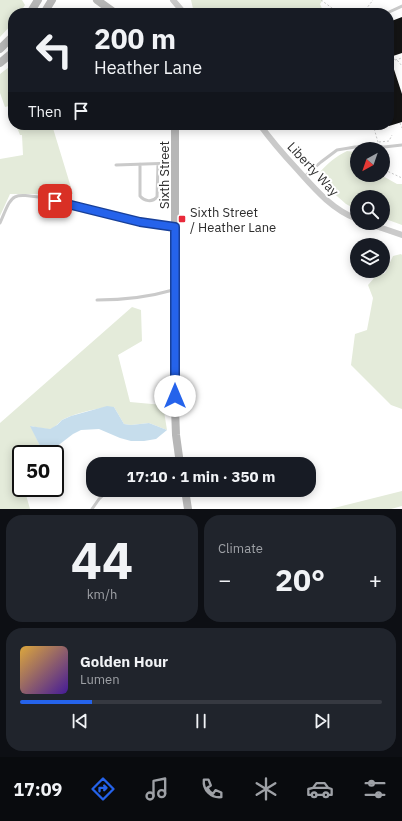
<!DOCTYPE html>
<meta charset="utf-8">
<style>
:root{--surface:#171b24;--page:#20242c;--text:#f1f3f6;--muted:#9ea1a6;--line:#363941;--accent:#2563eb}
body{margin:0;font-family:"IBM Plex Sans",sans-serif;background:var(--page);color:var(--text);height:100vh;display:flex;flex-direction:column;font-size:15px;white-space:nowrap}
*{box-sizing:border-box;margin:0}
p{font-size:13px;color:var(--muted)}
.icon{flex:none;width:22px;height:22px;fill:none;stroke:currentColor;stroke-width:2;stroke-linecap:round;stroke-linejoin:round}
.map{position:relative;height:509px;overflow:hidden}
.side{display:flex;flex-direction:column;gap:6px;padding:6px;background:#0d0f14;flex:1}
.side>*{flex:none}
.banner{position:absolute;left:8px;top:8px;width:386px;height:122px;border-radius:16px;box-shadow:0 2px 10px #0003;background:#171b24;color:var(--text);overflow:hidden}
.needle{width:26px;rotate:220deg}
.tools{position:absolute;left:350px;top:142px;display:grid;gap:8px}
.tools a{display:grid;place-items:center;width:40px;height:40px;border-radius:50%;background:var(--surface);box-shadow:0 2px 10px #0003;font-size:20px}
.speed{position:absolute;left:12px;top:445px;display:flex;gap:8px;font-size:20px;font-weight:700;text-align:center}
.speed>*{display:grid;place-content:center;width:52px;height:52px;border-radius:50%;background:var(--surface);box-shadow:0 2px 10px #0003;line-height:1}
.speed .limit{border:2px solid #111;border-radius:6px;background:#fff;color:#111}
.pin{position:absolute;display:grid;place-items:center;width:34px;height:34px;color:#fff;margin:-17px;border-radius:8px;box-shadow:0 2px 6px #0006}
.me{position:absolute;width:44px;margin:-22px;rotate:0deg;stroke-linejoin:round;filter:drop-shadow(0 0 3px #0008)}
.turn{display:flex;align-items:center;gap:14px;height:84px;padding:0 20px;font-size:18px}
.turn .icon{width:52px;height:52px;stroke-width:2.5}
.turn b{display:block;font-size:28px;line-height:34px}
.then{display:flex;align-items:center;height:38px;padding:0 20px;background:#0003;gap:8px;font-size:15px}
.big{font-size:30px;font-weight:800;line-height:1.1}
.side .tile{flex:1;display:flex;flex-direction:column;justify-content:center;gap:6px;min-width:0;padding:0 14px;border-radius:16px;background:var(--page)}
.side .dial{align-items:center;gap:0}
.dial b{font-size:52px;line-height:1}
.song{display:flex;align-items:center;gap:12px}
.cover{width:48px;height:48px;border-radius:6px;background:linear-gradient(135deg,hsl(40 70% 55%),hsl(260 70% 35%))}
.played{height:4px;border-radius:2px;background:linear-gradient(90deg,var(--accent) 20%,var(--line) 20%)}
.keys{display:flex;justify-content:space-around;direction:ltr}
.heat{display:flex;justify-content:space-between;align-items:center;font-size:22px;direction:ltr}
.side .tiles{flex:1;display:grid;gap:6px;grid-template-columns:1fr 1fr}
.tile:last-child{grid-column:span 2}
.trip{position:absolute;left:86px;top:457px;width:230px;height:40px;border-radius:16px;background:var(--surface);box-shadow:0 2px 10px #0003;font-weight:800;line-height:40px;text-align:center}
.tab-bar{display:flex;height:64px;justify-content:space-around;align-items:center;background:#090b0e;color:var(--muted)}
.tab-bar .icon{width:28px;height:28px}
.tab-bar .current{color:var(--accent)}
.tab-bar b{font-size:18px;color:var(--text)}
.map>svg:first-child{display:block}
.green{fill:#e4ebda}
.water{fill:#c6ddec}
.building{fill:#141414}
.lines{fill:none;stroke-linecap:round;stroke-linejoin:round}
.path{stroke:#cacaca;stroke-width:1;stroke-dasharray:2 2;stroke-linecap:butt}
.lane{stroke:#cacaca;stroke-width:3}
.street{stroke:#cacaca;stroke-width:6}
.secondary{stroke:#b7b7b7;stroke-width:8}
.route-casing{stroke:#184099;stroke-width:10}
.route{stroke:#2563eb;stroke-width:7}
.poi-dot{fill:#e92a3b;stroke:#fff;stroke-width:1.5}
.labels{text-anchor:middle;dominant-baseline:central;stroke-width:4;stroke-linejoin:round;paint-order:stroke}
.street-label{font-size:13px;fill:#2d2d2d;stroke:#fff}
.poi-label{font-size:13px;fill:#2d2d2d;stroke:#fff;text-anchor:start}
</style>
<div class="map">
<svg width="402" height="509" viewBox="0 0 402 509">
<rect width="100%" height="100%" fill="#fff"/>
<path class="green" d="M0,0h22l3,5 -5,8h-7v10l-13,14z
M191,0h132l-3,4 4,9h-130z
M13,64v52l-4,-10 -4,1 -5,-14v-19z
M16,125h36l21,69h-63l-10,22v-57l23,-4 -1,-20h-2z
M347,151l8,1 2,3v20h24l16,9h5v41l-19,-7v-21h-26v13l-11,-6 -25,-22 -2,-9c9,-10 16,-16 28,-22z
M401,254l1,1v154l-11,-4 -40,-40 4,-31 12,-4 6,-32 -5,-13 7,-8 10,-4 8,-17z
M132,307l9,3 1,31 -24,14 12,47 33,3 4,25 -18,-7 -18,2 -7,-1 -10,-17c-11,-1 -42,7 -52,13 -4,3 -7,8 -12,9 -6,0 -14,-2 -19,-3l9,20 -25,6 6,23v13h3l6,21h-30v-86z
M402,491v15l-11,3h-61z"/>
<path class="water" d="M107,406l7,1 10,17 7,1 18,-2 18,7 -11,9 -12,2h-13l-11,-3 -21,-9 -18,1 -8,4 -21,16 -12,-4 -10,-20 20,3 7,-4 5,-5 9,-4z"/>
<path class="building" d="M402,17v36l-12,4 12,37v28l-13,4v-104z"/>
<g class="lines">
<path class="path" d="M321,0l15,11
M363,13l10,-13
M390,57l8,4 4,5
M395,60l7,-2
M400,123l2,5
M373,125l5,17
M379,142l10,-1 3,-6
M383,157l4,14 15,7"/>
<path class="lane" d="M387,13l15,-7
M140,164v32c4,5 12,7 17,1l1,-33
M116,165l58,-2
M304,177l17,-15 16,-12 18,-3h29l18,-2
M0,223c13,-30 10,-30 44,-25
M97,300c25,0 52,-3 76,-10
M92,509l7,-10 10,-9"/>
<path class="street" d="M173,0l11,13
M260,125c11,15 23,29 36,43 18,20 35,41 61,51
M44,198l97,24 34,5
M367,223l35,12"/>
<path class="secondary" d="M97,0l18,13
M30,13l8,-13
M44,13l8,-13
M0,49l13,-13
M0,63l13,-11
M175,125v283l1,27 4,29
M185,490l3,19"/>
</g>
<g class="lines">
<g class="route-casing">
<path id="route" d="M55,201l85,21 35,5v169"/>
</g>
<use href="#route" class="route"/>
</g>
<rect class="poi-dot" x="178" y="215" width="8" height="8" rx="2"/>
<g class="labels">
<g class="street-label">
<text transform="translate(313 169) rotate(47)">Liberty Way</text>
<text transform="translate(164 175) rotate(-90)">Sixth Street</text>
</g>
<g class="poi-label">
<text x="190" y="212">Sixth Street<tspan x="190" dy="15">/ Heather Lane</tspan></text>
</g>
</g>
</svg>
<div class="tools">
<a><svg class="needle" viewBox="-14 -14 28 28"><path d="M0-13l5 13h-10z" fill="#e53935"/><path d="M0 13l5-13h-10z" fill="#9ea1a6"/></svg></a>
<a><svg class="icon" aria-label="search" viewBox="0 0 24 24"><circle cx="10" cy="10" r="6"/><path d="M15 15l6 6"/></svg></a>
<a><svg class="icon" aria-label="layers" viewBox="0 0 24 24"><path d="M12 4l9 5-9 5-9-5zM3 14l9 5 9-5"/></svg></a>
</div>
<div class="speed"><div class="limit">50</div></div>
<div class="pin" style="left:55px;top:201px;background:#d93025"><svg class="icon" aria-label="arrive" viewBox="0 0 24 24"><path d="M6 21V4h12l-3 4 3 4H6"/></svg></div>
<svg class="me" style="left:175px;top:396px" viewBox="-20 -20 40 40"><circle r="19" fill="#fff"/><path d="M0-13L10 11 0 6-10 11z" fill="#2563eb"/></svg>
<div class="trip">17:10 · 1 min · 350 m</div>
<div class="banner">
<div class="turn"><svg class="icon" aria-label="left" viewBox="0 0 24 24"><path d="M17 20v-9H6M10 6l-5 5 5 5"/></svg><div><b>200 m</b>Heather Lane</div></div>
<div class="then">Then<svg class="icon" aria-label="arrive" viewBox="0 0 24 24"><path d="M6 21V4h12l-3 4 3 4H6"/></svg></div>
</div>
</div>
<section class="side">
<div class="tiles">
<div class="tile dial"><b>44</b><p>km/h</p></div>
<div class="tile"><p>Climate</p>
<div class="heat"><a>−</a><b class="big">20°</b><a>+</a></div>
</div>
<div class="tile">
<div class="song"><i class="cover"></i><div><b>Golden Hour</b><p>Lumen</p></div></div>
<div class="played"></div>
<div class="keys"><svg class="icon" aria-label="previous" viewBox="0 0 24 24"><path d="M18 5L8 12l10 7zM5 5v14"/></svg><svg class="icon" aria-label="pause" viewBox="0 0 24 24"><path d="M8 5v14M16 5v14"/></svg><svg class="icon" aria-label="next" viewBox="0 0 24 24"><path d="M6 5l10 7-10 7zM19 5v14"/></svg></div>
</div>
</div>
</section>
<nav class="tab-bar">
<b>17:09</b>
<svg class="icon current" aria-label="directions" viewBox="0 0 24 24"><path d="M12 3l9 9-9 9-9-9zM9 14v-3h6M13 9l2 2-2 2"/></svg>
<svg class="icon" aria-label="music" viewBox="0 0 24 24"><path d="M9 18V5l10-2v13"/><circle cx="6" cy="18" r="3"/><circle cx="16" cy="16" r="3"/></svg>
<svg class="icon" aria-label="phone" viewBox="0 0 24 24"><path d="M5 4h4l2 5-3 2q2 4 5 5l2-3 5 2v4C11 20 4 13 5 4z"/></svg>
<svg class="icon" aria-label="climate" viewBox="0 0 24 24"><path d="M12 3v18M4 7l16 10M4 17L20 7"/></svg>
<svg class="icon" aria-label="car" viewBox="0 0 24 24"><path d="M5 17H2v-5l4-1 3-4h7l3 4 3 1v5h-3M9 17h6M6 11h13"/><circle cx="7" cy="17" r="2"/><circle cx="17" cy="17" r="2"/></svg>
<svg class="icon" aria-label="filters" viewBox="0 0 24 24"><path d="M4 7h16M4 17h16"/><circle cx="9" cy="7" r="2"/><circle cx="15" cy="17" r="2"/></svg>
</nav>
